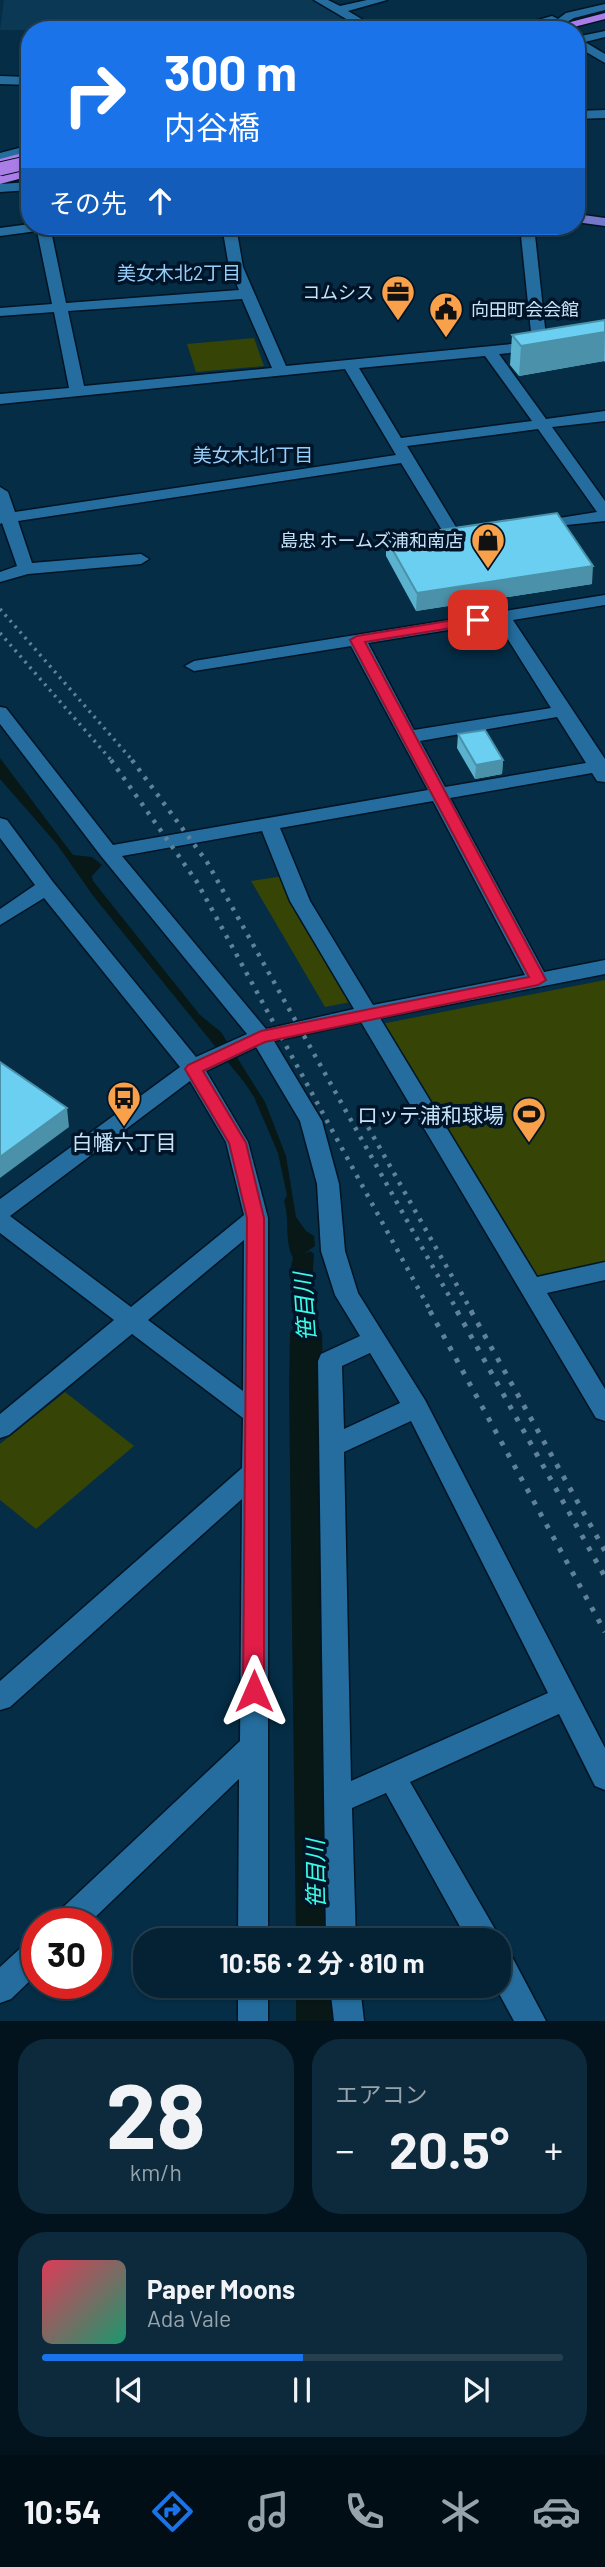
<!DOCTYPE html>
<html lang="ja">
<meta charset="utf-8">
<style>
:root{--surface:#042234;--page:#0d2a3c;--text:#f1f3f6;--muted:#97a4ac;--line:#253f4f;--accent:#1a73e8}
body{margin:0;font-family:Barlow,"Noto Sans JP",sans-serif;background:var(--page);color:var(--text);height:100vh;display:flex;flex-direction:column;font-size:26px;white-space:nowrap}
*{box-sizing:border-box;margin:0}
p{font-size:23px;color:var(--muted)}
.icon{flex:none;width:38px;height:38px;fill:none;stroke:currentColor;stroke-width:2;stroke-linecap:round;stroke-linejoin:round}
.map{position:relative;height:2021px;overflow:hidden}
.drawer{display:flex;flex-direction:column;gap:18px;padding:18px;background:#02131d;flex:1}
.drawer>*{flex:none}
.hud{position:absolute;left:21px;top:21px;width:564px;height:214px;border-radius:28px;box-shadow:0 2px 5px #0004,0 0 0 2px var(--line);background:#1a73e8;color:#fff;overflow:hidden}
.speed{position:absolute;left:21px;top:1908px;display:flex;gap:14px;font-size:35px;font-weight:700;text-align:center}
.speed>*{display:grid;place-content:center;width:91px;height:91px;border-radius:50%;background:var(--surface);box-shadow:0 2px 5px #0004,0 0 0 2px var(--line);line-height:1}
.speed .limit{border:10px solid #d22;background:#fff;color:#111}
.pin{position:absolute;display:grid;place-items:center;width:60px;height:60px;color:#fff;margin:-30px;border-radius:14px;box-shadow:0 4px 10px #0006}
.me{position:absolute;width:77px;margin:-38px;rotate:0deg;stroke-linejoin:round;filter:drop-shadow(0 0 5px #0008)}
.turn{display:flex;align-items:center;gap:24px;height:147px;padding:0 28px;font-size:32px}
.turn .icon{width:91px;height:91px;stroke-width:2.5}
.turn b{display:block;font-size:49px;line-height:60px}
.then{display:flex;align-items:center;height:66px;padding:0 28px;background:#0003;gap:14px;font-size:26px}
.big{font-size:52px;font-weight:700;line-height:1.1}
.drawer .card{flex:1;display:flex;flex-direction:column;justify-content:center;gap:10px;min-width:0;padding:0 24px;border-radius:28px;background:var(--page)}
.drawer .dial{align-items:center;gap:0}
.dial b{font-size:91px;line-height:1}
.song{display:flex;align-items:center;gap:21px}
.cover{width:84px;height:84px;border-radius:10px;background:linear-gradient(135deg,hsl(350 70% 55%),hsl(160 70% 35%))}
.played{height:7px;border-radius:4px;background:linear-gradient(90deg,var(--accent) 50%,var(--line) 50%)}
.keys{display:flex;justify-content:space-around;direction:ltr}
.heat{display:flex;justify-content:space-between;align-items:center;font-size:38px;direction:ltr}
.drawer .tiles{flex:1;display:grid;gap:18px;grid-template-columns:1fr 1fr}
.card:last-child{grid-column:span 2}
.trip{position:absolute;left:133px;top:1928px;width:378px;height:70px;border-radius:28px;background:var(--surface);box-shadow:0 2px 5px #0004,0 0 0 2px var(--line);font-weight:700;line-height:70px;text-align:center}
.tab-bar{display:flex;height:112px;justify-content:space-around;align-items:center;background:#020e15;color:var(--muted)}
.tab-bar .icon{width:49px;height:49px}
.tab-bar .on{color:var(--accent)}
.tab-bar b{font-size:32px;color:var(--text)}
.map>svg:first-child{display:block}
.built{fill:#0b3854}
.green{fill:#364406}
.water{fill:#081816}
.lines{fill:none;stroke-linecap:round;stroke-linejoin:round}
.river{fill:#081816;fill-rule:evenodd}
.minor-casing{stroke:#011424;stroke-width:3}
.major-casing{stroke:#011424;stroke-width:3}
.highway-casing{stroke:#011424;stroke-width:3}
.minor{fill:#246d9e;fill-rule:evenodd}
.major{fill:#7577ca;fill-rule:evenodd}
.highway{fill:#ab7de7;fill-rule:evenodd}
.rail-far2{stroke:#5f8199;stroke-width:3.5;stroke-dasharray:2.5 5;stroke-linecap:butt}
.rail-far1{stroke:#5f8199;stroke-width:4.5;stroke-dasharray:3.5 7;stroke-linecap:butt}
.rail{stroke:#5f8199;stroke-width:5;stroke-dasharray:4.5 9;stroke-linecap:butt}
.highway-bridge-casing{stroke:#011424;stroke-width:15;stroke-linecap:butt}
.highway-bridge{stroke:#ab7de7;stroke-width:13}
.wall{fill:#5bb2cf}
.shaded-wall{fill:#4a91a9}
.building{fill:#6acff1;stroke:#4a91a9;stroke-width:2}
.route{fill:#e11d48;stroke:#92132f;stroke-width:2}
.labels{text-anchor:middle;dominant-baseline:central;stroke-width:7;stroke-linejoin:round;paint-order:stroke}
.far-poi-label{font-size:18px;fill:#c7e3f9;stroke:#001428;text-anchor:end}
.far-neighbourhood-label{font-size:19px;fill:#97cffa;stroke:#001428}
.poi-label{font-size:21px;fill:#c7e3f9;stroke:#001428;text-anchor:end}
.water-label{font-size:23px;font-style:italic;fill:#3cfbe4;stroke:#001428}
</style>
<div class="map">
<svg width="605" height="2021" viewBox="0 0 605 2021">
<rect width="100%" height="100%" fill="#052d46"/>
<path class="built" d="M4,0h308l54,30h-366z"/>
<path class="green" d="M254,338l10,28 -68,6 -9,-28z
M284,876l72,125 -31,6 -74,-126z
M605,980v284l-72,15 -152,-255z
M65,1392l69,54 -98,83 -36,-29v-56z"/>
<path class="water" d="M0,758l73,97 19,2 10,8 -10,11 1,5 107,134 21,17 44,70 21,54 10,61 10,14 8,5 1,10 -13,9 8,-4 4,3 -4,65 2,50h-7l-2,-69 -14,-24 4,-18c-9,-18 -3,-38 -9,-57l3,-6 -9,-42 -24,-56 -10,-15 -150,-185 -38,-54 -56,-64z"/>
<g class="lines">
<path class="river" d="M306,1320l11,4 5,9 14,608h-40l-7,-553 1,-55 5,-9z
M296,1986h40l2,35h-42z"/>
<g class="minor-casing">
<path id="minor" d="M314,0h14l12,6 27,-6h20l-39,11 32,19h-15z
M605,4v6l-31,8 -21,12h-19l20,-8 -30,8h-20l48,-14 6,3 8,-6z
M605,31v6l-20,5 20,12v9l-29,-17v-9z
M0,76l30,1v8l-30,-1z
M605,110v8l-29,1v-8z
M30,145v8l-30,8v-8z
M30,182v8l-30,2v-8z
M30,224l20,2 16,77 173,-13 -10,-23 -7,-41h14l7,41 43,99 246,-24 -12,-116h14l13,120 -7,4 -41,4 47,65 59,-8v10l-53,6 53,74v20l-77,8v-6l69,-11 -59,-83 -131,17 52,86h18v6l-29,2 -47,-77 -383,58 14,42 109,-9 8,5 -8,5 -113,10 -28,8v-10l17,-6 -15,-43 -2,1v-37l8,5 7,20 381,-57 -51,-86 -345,35v-10l69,-6 -15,-76 -54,4v-8l52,-4 -15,-73 -37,5v-8zM242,299l30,69 -188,18 -16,-75zM485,356l47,65 -131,17 -42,-70z
M605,595v10l-92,15 92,139v23l-8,-1 -5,-8 -142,25 94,174 61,-12v14l-225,44 157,259 68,-15v18l-58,13 58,96v32l-9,-3 -235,-396 -87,19 48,80 17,63 6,67 13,42 67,107 180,348v42l-10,-4 -36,-72 -149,68 86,149 4,10 -1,3v-3h-31l-82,-148 -34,15 4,133h-30l-8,-580 3,-7 39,-18 -25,-41 -14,-44 -4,-67 -17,-63 -44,-74 -50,24 42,71 20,76v723h-30l1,-162 -150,144h-36l4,-10 183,-172 2,-242 -232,208 -10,3v-29l242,-213 1,-50 -111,-84 -123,101 -9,3v-24l114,-94 -114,-87v-34l180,-132 -136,-169 -44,27v-16l35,-24 -35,-47v-20l7,2 46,62 143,175 51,-23 -146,-178 -101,-132v-17l6,1 107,137 315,-55 -77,-144 -157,25 -9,-5 9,-5zM497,622l54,86 -137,22 -46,-87zM557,717l29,46 -141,24 -25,-46zM433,801l92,174 -152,30 -63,-104 -30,-73zM262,831l28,70 64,108 -88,20 -144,-173zM190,1081l36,61 18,73 -113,92 -121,-91zM244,1240l-1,151 -95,-71zM370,1353l30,50 -56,26 -2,-63zM411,1421l137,272 -197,88 -7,-329z
M37,1938v36l-26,25 -11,4v-36l26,-24z
M499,1949l11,4 36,68h-32l-19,-35h4z
M238,1986h30v35h-30z
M330,1986h30l4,35h-30z"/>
</g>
<g class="major-casing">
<path id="major" d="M576,214l29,4v8l-29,-4z"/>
</g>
<g class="highway-casing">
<path id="highway" d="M605,13v6l-43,11h-22z
M30,151v8l-30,8v-8z
M30,168v8l-30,8v-8z"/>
</g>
<use href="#minor" class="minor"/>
<use href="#major" class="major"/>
<use href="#highway" class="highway"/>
<path class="rail-far2" d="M0,609l133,152
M0,633l112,128"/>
<path class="rail-far1" d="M111,760l86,122 234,430
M132,760l75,102 251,450
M363,1118l109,194"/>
<path class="rail" d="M430,1311l175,321
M457,1311l148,266
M471,1311l134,240"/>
<g class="highway-bridge-casing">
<path id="highway-bridge" d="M0,169l30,-7"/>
</g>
<use href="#highway-bridge" class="highway-bridge"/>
</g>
<path class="wall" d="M605,320v42l-1,-1 -85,15 -9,-11 2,-30z
M386,538l206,46 -176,27 -30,-55z
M458,734l45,26 -1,14 -27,5 -18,-31z"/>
<path class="shaded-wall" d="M605,332l-1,29 -85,15 2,-30z
M593,566l-1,18 -176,27 1,-18z
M503,760l-1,14 -27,5 1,-14z
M67,1108l2,19 -69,51v-21z"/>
<path class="building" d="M605,320v12l-84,14 -9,-11z
M557,513l36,53 -176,27 -31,-55z
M485,730l18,30 -27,5 -18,-31z
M0,1062l67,46 -67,49z"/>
<path class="route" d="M478,616l6,4 -2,3 -117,19 181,338 -8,5 -273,57 -62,29 43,72 18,75v473l-3,7 -7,3 -8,-3 -3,-7 4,-473 -18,-75 -44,-74 3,-4 73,-34 268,-54 -179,-337 7,-4z"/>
<defs>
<g id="office-pin" transform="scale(1.75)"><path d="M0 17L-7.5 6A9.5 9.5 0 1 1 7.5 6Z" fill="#f8a14a" stroke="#001428"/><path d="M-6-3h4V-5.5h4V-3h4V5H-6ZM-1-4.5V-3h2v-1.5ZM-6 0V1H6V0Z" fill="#111"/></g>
<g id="civic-pin" transform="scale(1.75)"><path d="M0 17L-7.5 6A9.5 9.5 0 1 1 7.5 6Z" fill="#f8a14a" stroke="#001428"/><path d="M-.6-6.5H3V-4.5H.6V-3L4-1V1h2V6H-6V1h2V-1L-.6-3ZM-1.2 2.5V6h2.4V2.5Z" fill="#111"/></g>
<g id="shop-pin" transform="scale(1.75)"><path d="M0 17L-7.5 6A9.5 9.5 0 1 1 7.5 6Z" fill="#f8a14a" stroke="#001428"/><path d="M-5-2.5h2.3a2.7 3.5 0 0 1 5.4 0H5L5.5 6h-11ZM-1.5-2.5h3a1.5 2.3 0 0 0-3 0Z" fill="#111"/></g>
<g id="bus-pin" transform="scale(1.75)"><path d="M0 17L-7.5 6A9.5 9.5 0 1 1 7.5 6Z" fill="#f8a14a" stroke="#001428"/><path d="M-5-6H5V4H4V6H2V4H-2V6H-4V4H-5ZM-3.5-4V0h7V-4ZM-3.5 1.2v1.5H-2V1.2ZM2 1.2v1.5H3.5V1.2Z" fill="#111"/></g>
<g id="stadium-pin" transform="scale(1.75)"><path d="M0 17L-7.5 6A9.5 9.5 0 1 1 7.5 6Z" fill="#f8a14a" stroke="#001428"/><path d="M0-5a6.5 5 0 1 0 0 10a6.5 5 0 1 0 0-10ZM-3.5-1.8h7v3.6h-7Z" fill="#111"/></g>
</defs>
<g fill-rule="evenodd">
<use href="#office-pin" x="398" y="292"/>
<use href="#civic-pin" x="446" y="309"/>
<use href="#shop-pin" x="488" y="540"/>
<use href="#bus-pin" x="124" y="1098"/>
<use href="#stadium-pin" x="529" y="1114"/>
</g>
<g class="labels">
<g class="far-poi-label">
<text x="374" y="292">コムシス</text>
<text x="471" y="309" text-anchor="start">向田町会会館</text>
<text x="463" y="540">島忠 ホームズ浦和南店</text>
</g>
<g class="far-neighbourhood-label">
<text x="179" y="272">美女木北2丁目</text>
<text x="253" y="454">美女木北1丁目</text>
</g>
<g class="poi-label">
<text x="504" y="1114">ロッテ浦和球場</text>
<text x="124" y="1141" text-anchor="middle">白幡六丁目</text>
</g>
<g class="water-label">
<text transform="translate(304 1307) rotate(-94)">笹目川</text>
<text transform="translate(315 1874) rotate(-91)">笹目川</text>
</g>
</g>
</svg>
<div class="speed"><div class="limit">30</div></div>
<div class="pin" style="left:478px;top:620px;background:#d93025"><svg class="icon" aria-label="arrive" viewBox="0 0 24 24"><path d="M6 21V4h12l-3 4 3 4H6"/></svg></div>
<svg class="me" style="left:254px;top:1691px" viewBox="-20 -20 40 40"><path d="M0-17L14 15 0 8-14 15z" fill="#e11d48" stroke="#fff" stroke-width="4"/></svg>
<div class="trip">10:56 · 2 分 · 810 m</div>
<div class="hud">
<div class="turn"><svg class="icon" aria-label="right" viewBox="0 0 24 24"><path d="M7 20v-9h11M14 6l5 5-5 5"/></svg><div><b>300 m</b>内谷橋</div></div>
<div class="then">その先<svg class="icon" aria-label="ahead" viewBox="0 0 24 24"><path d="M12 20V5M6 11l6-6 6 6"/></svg></div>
</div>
</div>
<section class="drawer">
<div class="tiles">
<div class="card dial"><b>28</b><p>km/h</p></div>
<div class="card"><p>エアコン</p>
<div class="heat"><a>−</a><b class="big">20.5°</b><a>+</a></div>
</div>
<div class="card">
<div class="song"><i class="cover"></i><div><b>Paper Moons</b><p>Ada Vale</p></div></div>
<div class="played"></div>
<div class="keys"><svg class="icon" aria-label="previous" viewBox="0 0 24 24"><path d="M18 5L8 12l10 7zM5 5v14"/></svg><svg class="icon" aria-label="pause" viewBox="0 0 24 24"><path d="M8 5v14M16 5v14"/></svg><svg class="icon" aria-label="next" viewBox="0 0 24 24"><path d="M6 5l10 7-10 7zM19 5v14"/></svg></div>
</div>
</div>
</section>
<nav class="tab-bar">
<b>10:54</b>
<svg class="icon on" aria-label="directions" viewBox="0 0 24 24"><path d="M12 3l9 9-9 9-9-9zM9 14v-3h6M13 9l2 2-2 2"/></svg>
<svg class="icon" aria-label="music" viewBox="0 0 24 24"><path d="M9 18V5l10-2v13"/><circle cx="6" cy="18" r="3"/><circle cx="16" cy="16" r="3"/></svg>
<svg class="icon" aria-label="phone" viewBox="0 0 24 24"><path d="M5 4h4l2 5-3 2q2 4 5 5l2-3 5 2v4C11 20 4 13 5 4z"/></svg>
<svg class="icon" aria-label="climate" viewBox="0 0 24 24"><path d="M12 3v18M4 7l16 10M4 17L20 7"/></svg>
<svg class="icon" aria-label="car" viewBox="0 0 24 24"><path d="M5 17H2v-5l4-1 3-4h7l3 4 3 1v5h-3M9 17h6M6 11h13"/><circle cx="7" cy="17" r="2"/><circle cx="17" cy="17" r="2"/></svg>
</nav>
